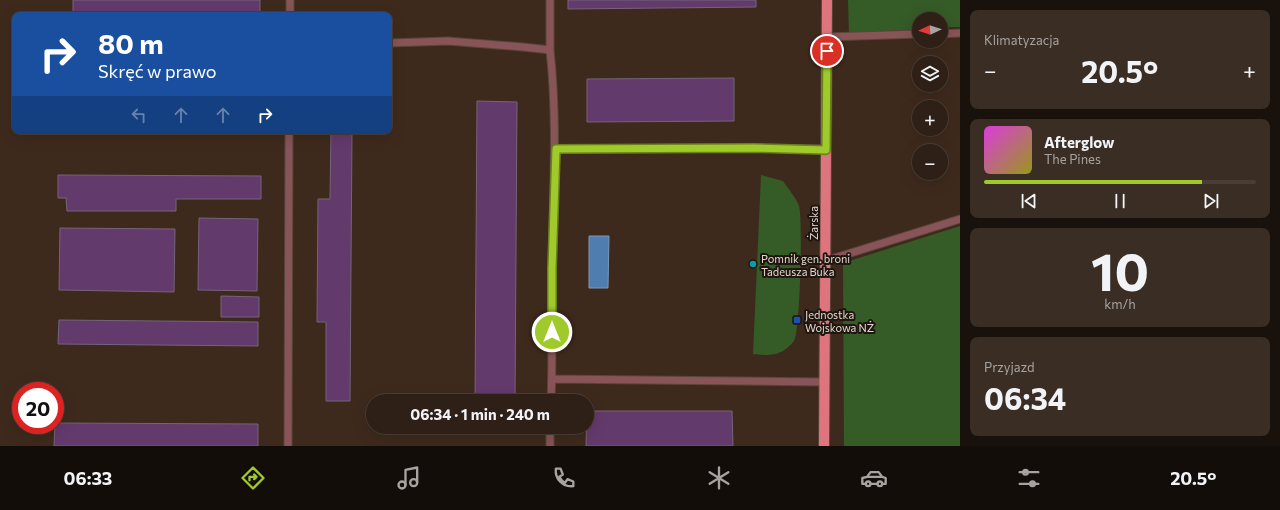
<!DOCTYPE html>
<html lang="pl">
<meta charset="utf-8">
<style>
:root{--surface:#2e2016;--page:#3a2d23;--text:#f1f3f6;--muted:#a7a3a1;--line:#493e35;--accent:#a0c92b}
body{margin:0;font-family:Commissioner,sans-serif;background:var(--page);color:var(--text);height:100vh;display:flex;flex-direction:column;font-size:15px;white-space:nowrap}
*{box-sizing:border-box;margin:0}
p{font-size:13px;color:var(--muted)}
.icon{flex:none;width:22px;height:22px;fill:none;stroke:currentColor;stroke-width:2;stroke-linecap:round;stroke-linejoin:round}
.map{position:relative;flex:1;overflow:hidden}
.sheet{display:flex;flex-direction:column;gap:10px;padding:10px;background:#19120c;width:320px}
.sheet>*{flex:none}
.hud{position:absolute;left:12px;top:12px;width:380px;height:122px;border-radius:8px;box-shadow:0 4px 16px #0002,0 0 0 1px var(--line);background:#1a4fa0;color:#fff;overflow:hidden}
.needle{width:26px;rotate:266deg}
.controls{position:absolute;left:912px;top:12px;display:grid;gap:8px}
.controls a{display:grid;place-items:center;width:36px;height:36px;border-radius:50%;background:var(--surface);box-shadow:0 4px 16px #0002,0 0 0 1px var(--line);font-size:20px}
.speed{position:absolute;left:12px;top:382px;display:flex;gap:8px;font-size:20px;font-weight:700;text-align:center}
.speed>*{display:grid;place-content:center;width:52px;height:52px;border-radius:50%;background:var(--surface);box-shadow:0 4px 16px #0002,0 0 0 1px var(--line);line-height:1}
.speed .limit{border:6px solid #d22;background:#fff;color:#111}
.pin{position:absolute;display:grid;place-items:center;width:34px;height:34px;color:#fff;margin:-17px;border:2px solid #fff;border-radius:50%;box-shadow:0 1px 4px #0007}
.me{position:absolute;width:44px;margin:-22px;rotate:0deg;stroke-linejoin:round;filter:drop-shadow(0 0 3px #0008)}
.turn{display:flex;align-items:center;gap:14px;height:84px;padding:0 20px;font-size:18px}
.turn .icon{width:52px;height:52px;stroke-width:2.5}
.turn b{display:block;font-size:28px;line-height:34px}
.lanes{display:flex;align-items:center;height:38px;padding:0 20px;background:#0003;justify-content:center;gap:20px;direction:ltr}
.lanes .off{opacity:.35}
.big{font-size:30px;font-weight:700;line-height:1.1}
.sheet .widget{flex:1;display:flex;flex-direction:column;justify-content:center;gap:6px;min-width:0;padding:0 14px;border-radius:8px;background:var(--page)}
.sheet .dial{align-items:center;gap:0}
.dial b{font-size:52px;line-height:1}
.song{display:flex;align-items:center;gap:12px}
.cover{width:48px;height:48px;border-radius:6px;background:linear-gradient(135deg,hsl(300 70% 55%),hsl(60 70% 35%))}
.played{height:4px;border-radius:2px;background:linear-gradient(90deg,var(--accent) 80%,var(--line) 80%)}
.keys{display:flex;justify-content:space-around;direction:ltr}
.heat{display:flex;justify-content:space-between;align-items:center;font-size:22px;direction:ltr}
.trip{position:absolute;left:366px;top:394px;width:228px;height:40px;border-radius:20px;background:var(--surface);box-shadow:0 4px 16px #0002,0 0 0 1px var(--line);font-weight:700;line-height:40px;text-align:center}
.menu{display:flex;height:64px;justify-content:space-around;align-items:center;background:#120d09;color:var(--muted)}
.menu .icon{width:28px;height:28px}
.menu .active{color:var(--accent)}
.menu b{font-size:18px;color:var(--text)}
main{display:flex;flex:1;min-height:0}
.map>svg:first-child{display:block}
.green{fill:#355b27}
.water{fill:#507db0;stroke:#7c98b9}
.building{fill:#633a6c;stroke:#756479}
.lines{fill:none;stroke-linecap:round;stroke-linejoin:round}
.lane-casing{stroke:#584639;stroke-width:9}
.primary-casing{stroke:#584639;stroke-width:12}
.lane{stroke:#885458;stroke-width:7}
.primary{stroke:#dd747e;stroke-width:10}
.route-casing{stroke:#68831c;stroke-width:10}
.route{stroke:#a0c92b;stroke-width:7}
.culture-dot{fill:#0f9aa8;stroke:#1e150f;stroke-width:1.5}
.transit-dot{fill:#1a4fb4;stroke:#1e150f;stroke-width:1.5}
.labels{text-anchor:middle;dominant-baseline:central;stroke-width:4;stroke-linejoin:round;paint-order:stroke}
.street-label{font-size:11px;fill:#e3d6ce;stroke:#1e150f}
.poi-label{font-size:11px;fill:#e3d6ce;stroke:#1e150f;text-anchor:start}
</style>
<main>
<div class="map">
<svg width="960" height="446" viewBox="0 0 960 446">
<rect width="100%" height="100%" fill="#3e2a1d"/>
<path class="green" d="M848,0h112v27h-19v-8h-22v10l-70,5z
M761,175l22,6c4,6 14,18 16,25 4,13 1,127 -5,135 -12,15 -23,15 -41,13z
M960,226v220h-116l-1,-183z"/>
<path class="water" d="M589,236h20l-1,52h-19z"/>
<path class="building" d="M73,0h187v15h-187z
M568,0h188v7l-188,2z
M734,78v43l-147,1v-43z
M477,101l40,1 -2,299h-40z
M331,131h21l-2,270h-24v-79h-9l1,-123h12z
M58,175l203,1v23h-85v12h-109l-1,-13h-8z
M199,218l59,1 -1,72 -59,-1z
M60,228l115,1 -1,63 -115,-2z
M221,296l38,1v20h-38z
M59,320l199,2v24l-200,-2z
M587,411h145l1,35h-147z
M55,423l203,1v22h-204z"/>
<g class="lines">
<g class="lane-casing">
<path id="lane" d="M290,15v-15
M941,34l19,-1
M827,37l92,-3
M389,43l59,-2 75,6 27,3c8,73 3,145 2,218 -1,44 1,89 -1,133
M550,50v-50
M556,149l199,-1 71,1
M825,261l135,-42
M552,379l272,3
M288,446l1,-315
M550,446v-19"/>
</g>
<g class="primary-casing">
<path id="primary" d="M824,446l3,-446"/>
</g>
<use href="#lane" class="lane"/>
<use href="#primary" class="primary"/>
</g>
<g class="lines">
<g class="route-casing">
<path id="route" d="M552,332v-63l4,-120 199,-1 71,2 1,-99"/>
</g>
<use href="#route" class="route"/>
</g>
<circle class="culture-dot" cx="753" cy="264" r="4"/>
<rect class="transit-dot" x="793" y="316" width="8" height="8" rx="2"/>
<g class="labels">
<g class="street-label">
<text transform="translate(813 223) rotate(-90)">Żarska</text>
</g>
<g class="poi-label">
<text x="761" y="258">Pomnik gen. broni<tspan x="761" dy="13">Tadeusza Buka</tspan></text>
<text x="805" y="314">Jednostka<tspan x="805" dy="13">Wojskowa NŻ</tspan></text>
</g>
</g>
</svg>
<div class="controls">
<a><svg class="needle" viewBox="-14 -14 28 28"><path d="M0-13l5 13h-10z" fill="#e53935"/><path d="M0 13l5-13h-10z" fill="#a7a3a1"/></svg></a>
<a><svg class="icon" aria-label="layers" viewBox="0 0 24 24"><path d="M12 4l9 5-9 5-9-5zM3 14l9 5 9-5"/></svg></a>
<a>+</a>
<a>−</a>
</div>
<div class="speed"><div class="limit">20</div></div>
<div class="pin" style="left:827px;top:51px;background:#d93025"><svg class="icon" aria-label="arrive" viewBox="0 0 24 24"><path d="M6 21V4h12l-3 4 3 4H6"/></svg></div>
<svg class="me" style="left:552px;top:332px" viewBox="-20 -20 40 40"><circle r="17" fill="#a0c92b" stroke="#fff" stroke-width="3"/><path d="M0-11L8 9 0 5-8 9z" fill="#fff"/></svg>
<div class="trip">06:34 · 1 min · 240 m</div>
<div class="hud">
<div class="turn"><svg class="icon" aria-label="right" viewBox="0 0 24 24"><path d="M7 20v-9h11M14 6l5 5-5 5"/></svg><div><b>80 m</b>Skręć w prawo</div></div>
<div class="lanes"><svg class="icon off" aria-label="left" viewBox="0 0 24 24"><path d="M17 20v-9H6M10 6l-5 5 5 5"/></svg><svg class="icon off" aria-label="ahead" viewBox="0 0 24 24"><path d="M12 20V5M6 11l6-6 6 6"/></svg><svg class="icon off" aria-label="ahead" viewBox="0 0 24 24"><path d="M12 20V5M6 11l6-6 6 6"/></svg><svg class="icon" aria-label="right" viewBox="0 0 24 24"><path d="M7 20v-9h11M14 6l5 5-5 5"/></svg></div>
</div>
</div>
<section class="sheet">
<div class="widget"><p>Klimatyzacja</p>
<div class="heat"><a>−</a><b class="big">20.5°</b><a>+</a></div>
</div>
<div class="widget">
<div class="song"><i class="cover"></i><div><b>Afterglow</b><p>The Pines</p></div></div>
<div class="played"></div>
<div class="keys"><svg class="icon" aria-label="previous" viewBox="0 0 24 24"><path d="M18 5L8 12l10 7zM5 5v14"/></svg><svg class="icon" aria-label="pause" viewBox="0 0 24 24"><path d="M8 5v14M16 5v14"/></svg><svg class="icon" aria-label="next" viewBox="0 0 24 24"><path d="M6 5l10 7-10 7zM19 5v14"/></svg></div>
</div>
<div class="widget dial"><b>10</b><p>km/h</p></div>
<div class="widget"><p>Przyjazd</p><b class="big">06:34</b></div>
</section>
</main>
<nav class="menu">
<b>06:33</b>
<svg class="icon active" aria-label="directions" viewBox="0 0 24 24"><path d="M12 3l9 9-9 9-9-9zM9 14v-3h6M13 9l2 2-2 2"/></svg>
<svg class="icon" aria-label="music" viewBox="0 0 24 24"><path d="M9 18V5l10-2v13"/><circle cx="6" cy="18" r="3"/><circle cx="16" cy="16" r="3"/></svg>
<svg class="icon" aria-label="phone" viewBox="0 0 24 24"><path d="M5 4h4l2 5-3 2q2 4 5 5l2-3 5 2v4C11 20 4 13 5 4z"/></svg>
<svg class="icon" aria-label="climate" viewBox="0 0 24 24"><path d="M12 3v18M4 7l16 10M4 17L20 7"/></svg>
<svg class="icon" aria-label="car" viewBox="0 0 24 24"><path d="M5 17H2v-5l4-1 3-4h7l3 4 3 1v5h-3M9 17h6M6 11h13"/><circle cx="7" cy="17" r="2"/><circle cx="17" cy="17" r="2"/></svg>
<svg class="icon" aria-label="filters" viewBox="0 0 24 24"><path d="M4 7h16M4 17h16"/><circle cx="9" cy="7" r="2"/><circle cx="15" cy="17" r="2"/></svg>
<b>20.5°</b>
</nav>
